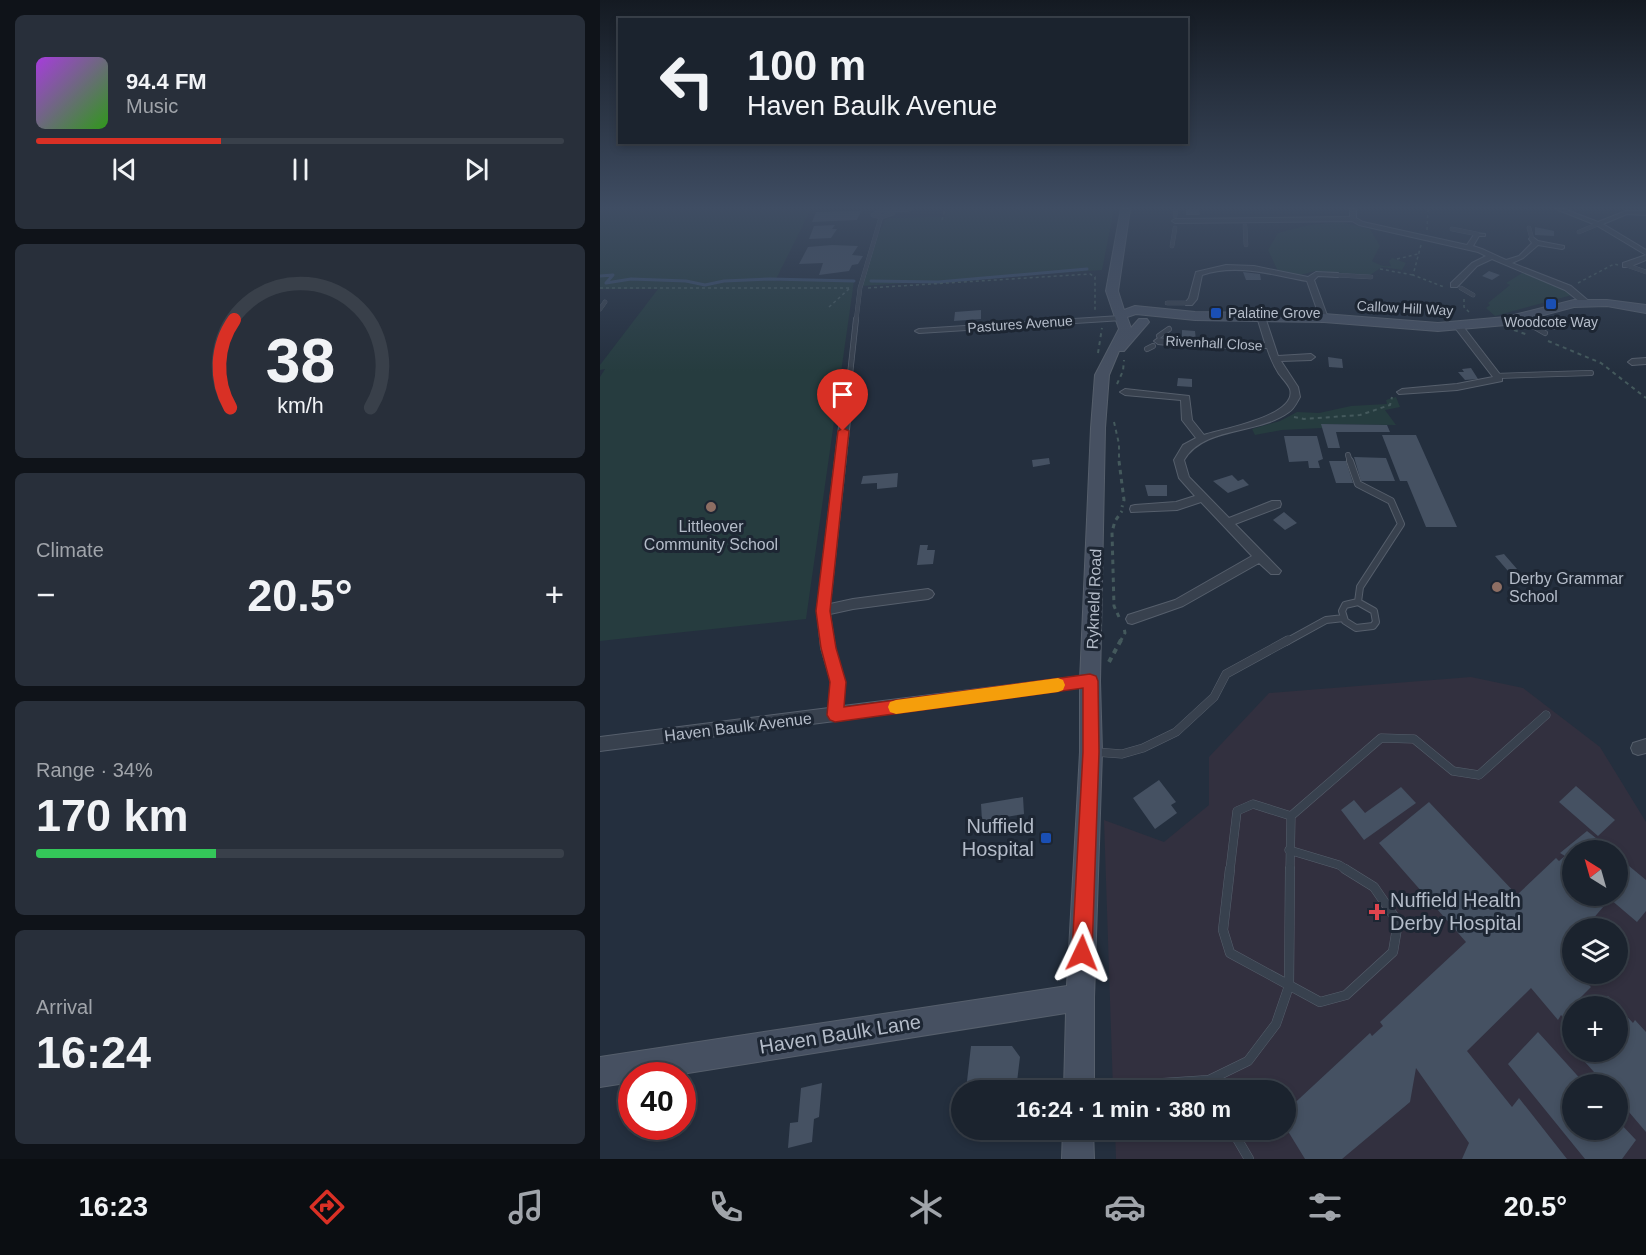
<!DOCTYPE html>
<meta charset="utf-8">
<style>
:root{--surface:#1b232e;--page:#282f3a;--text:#f1f3f6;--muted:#a0a4aa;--line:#39404a;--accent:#d93025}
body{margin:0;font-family:Helvetica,sans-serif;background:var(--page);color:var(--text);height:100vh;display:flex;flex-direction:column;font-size:22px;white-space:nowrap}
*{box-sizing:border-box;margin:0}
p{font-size:20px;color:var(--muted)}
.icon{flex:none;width:33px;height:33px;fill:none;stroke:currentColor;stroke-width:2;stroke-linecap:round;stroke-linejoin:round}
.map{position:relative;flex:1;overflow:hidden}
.side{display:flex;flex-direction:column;gap:15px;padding:15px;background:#0f1319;width:600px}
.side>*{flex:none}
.guide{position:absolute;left:18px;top:18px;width:570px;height:126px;border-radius:0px;box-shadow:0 3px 9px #0003,0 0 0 2px var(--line);background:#1b232e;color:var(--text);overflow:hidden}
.needle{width:39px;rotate:323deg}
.fabs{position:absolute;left:962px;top:840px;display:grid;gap:12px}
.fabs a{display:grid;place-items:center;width:66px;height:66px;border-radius:50%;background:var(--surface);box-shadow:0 3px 9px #0003,0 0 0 2px var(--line);font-size:30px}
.speed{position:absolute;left:18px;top:1062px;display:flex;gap:12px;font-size:30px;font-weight:700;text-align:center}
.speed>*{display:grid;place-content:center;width:78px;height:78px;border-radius:50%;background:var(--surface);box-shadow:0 3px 9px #0003,0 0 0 2px var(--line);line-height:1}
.speed .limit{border:9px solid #d22;background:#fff;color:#111}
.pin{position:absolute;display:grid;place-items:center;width:51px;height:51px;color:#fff;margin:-62px -26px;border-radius:50% 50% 50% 0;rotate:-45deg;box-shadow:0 0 6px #0007}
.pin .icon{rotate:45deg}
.me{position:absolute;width:66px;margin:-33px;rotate:2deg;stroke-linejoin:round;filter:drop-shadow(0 0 4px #0008)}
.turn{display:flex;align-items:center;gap:21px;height:126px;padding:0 30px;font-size:27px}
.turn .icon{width:78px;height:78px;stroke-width:2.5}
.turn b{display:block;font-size:42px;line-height:51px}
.big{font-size:45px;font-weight:700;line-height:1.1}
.side .tile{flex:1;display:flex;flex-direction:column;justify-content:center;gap:9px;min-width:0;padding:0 21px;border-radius:9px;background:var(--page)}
.side .dial{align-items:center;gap:0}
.dial svg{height:156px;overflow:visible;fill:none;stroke:var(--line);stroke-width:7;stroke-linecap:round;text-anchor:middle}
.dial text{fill:var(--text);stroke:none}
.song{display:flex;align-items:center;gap:18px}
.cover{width:72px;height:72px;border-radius:9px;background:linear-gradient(135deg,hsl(280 70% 55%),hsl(110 70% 35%))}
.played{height:6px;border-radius:3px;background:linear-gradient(90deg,var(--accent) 35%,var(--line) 35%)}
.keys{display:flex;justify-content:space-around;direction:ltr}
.heat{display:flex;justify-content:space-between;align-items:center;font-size:33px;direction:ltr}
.charge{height:9px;border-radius:4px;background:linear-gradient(90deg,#34c759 34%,var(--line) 0)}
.trip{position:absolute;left:351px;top:1080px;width:345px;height:60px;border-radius:30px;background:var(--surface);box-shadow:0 3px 9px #0003,0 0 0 2px var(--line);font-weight:700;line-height:60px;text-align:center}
.dock{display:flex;height:96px;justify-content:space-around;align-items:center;background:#0b0e12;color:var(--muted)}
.dock .icon{width:42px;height:42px}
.dock .selected{color:var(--accent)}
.dock b{font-size:27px;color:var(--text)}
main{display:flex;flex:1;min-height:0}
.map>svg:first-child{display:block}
.medical{fill:#32303f;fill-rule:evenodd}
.green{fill:#263c3f}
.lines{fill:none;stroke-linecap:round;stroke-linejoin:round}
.stream{stroke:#394c67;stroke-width:3}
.building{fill:#455162}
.lane-far4-casing{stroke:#565f6c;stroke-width:4.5}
.lane-far3-casing{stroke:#565f6c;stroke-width:6}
.lane-far2-casing{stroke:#565f6c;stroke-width:8}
.lane-far1-casing{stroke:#565f6c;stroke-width:9}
.lane-casing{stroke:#565f6c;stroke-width:10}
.street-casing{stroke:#565f6c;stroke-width:2}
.secondary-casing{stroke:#565f6c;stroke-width:2}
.path-far3{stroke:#44595c;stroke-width:1.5;stroke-dasharray:3 3;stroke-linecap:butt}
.path-far2{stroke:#44595c;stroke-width:2;stroke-dasharray:4 4;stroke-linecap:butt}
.path-far1{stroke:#44595c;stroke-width:3;stroke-dasharray:4.5 4.5;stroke-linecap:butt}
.path{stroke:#44595c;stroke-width:4;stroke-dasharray:5 5;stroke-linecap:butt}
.lane-far4{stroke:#38414e;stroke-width:4}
.lane-far3{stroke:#38414e;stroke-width:4.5}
.lane-far2{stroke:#38414e;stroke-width:6}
.lane-far1{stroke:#38414e;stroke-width:8}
.lane{stroke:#38414e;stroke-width:9}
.street{fill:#38414e;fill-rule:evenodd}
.secondary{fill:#465061;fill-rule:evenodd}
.route{fill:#d93025;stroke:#8d1f18;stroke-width:1.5}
.slow{fill:#f59e0b}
.transit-dot{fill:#1a4fb4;stroke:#1d2633;stroke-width:2}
.education-dot{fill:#8d6e63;stroke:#1d2633;stroke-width:2}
.health-dot{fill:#e0444e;stroke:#1d2633;stroke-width:2}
.labels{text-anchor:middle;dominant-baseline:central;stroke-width:6;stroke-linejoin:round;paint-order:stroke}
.far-street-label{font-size:14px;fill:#b4bcc9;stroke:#1d2633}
.far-poi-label{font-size:14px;fill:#b4bcc9;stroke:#1d2633;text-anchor:start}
.poi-label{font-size:16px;fill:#b4bcc9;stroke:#1d2633}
.street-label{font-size:16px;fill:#b4bcc9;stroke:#1d2633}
.near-poi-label{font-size:20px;fill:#b4bcc9;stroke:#1d2633;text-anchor:end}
.near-street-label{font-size:20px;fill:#b4bcc9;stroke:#1d2633}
</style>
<main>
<section class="side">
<div class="tile">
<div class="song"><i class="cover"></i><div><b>94.4 FM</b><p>Music</p></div></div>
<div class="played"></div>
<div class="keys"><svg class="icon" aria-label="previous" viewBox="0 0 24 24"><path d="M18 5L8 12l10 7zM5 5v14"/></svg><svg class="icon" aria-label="pause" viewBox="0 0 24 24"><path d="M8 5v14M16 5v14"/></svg><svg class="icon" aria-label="next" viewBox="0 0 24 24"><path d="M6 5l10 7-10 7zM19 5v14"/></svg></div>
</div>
<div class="tile dial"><svg viewBox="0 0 100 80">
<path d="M14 69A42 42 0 1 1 86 69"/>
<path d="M14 69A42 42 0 0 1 16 24" stroke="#d93025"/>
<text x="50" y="56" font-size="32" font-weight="700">38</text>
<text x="50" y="72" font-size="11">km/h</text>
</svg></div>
<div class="tile"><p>Climate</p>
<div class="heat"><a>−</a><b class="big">20.5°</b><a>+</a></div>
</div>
<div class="tile"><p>Range · 34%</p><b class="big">170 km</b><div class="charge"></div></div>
<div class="tile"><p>Arrival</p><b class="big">16:24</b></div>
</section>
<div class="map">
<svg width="1046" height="1159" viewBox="0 0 1046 1159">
<rect width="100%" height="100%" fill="#242f3e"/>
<path class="medical" d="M871,677l52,11 77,59 46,75v337h-530l-1,-29h171v-40h-173l-9,-270 60,22 45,-37v-48l60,-64zM972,850h45v46h-45zM972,928h45v46h-45zM972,1006h45v46h-45zM972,1084h45v46h-45z"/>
<path class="green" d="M0,209h211l-36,72h79l-48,338 -206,22v-264l5,-8 -5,1v-5l58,-76h-58z
M347,209h167l-12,61 -240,16 15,-48 8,-18 5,-2 55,-1z
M741,222l29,7 10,17 -8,15c7,4 11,6 19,5l-2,-5 3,-3 14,5 -4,7 -20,-3 -12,8 -55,-4 -15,4 -22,-4 -10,-21 10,-17 31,-8z
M924,272l38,15 10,8 -77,21 -9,-8 4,-3 -2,-2 22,-18 -4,-2z
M796,397l4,10 -15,3 11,15 -74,-1v4l-40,2 -27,5 -3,-6 28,-8 17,-9 22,1 32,-7 36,-2 -1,-4z"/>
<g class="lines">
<path class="stream" d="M0,276l13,-1 -7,8 25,-4 55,2 19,4 19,-4 46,-2 84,2
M271,281l67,1 149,-13"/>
</g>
<path class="building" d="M586,209h13l1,6h-14z
M261,211l-4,9 -45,2 4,-10z
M235,225l-3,4h5l-6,9 -22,1 5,-13z
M935,227l19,4v5l-19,-1z
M232,245l26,1 -6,9 11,1 -5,8 -6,1 -3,6 -30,4 4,-12 -24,1 9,-17z
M889,271l11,4 -8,5 -10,-4z
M643,272l17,2 1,6h-15z
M381,310v9l-27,2 1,-9z
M955,320l11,8 -13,2 -11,-9z
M582,330l13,1 1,10 -14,-1z
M728,357l14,2 1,9 -14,-1z
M871,368l7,11 -13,1 -7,-8h6l-2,-3z
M578,378l14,1v8l-15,-1z
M721,424l66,1 3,7h-54l4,16h-12z
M782,435h34l41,92h-31l-19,-46h-7z
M684,436h33l6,23 -5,2 2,7h-11l-1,-7 -19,1z
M754,457l32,1 9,23h-34z
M449,458l1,6 -17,3 -1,-7z
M729,461h17l7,22h-17z
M298,473l-1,14 -20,2v-6l-16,1 2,-8z
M632,475l6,6 5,-2 6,6 -21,8 -15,-12z
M545,485h22v11h-19z
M684,512l13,11 -12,7 -12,-10z
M320,545h8l-1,5h8l-2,14 -16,1z
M904,554l13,15 -9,2 -13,-15z
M559,780l17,22 -5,3 6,8 -22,16 -22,-31z
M976,786l39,34 -17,16 -39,-34z
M801,787l15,16 -52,37 -23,-30 13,-10 11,13z
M423,797l1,17 -42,7 -1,-17z
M829,802l88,93 39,-37 3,3 6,-5 -5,-3 27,-22 24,19h-39v46h45v-40l29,24v31l-9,11 -27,-23 -25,29h-13v15l-11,14 11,11v6h6l13,13 -11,11 7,6 7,-8 6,8 8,-8 25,27 2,-3 11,12v100l-29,-34v-14h-18l-8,-8 3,-4 -18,-20h41v-46h-45v21l-11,-12 -3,5 -27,-32 -64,63 45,56 7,-9 48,61h-105l7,-16 -53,-75 -6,34 -68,57h-37l-19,-31v-17l84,-78 2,3 11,-10 -3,-4 86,-80 -87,-99z
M938,1032l47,52h-13v46h45v-10l19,20 -14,19h-37l-77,-95z
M371,1046h41l8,11 -4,33h-50z
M222,1083l-3,34 -5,2 -2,23 -24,6 2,-25 8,-1 3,-34z"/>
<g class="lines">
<g class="lane-far4-casing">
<path id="lane-far4" d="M282,210h9l2,3 -12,4 -8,-2z
M291,210l18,-1
M575,216l1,-7
M645,226l1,19
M929,228l3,11
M852,229l25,5
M979,232l19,-8
M572,246l3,-18
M1026,265l20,7
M735,275l36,2
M861,288l12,7
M567,303h22
M0,309l5,-7
M919,318l5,3
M256,321l4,-33 21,-71"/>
</g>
<g class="lane-far3-casing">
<path id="lane-far3" d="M921,319l24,14
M559,336l10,-7
M547,349l6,-3
M896,376l95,-3
M248,393l8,-74
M748,455l2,7"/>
</g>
<g class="lane-far2-casing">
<path id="lane-far2" d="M750,461l8,23 33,17 10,23 -41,63 -2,15
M758,602l16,9 2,11 -3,4 -17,2 -11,-7 -3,-10 3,-6z
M686,642l40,-22 18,-2"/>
</g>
<g class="lane-far1-casing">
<path id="lane-far1" d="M495,752l27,2 21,-6 33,-16 38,-35 12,-23 62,-34
M689,850l50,15 8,5
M630,870l7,-59 16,-7 38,12
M690,870l1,-54 90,-78 33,1 39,32 26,4 67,-60"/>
</g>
<g class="lane-casing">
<path id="lane" d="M630,869l-7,61 7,23 90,49 26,-7 47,-43 5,-30 -24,-35 -29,-18
M609,1080l5,10
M486,1088l123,-8 39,-19 28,-37 13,-38 1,-117
M632,1130l17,29"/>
</g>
<g class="street-casing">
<path id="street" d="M750,209h6v9l7,4 104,23 8,-12 10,1v2h-6l-6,10 9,3 24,11 13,-4 13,-13 -3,-4 1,-1h4l4,3 26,5v2l-2,1 -24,-4 -15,13 -11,5 59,23 20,17 -7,2 -19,-15 -73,-31 -15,7 -20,21h-6v-4l21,-20 14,-7 -8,-4 -119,-27 -7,-4 -177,2 -3,-2 3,-2 175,-2z
M956,209h8l34,13 28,-11h20v4l-19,-1 -24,10 43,26v10l-17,7h-6v-4l23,-8 -50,-30z
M626,265l28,1 54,11 8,-5 22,1v4l-20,-1 -4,4 14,38 -4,2 -4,-2 -13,-37c-35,-6 -70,-18 -105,-6l-5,24 -5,6h-6l-1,-2 4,-5 7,-26z
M658,315l7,2 13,39 33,-2 4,3 -4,3 -30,1 17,26 2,10c-3,5 -6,12 -11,15 -31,23 -85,14 -105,48l5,17 40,41 43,-17h8l1,3 -1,3 -45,17 46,47 -2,3h-8l-12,-11 -76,43 -51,18 -4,-1 -2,-4 2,-4 47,-15 77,-44 -51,-54 -24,8 -46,2 -1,-3 1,-3 4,-1 41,-3 19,-6 -16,-18 -5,-18 9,-15 13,-7 -14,-18 -1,-20 -56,-5 -5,-3 5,-3 64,7 3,24 12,15c18,-6 94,-19 86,-46 -2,-5 -7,-10 -11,-15 -5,-8 -9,-17 -12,-26h-72l-37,-4 -4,-3 4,-3 37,4 70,1 -8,-26z
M520,316h3v4l-204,13 -4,-2 4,-2z
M856,325h6l40,52v4l-45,9 -58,4 -2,-2 5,-3 55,-5 36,-7 -37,-48z
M1046,358v6l-14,1 -4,-3 4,-3z
M248,390l5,3 -23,211 23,-5 75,-10 4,2 2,3 -2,3 -4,2 -75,10 -23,5 5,34 10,34 -2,24 247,-31 5,2 2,4 -2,4 -260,36 -235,30v-14l229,-29 2,-26 -10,-34 -4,-37 26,-218z
M1046,739v14l-8,2 -5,-2 -2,-5 2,-5z"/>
</g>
<g class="secondary-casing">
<path id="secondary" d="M521,209h9l-12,82 6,19 11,-4 60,6 129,2 114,9 68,-6 68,-17h33l39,5v8l-39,-7 -33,1 -68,18 -68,6 -114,-9 -129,-2 -59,-6 -9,3 4,11 8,-9h8l2,3 -25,29h-5l-10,24 -4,53 -5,253 2,71 -8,246v92h-30l2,-77 -397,63h-37v6l-32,5v-30l467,-71 13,-234v-71l11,-253 4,-53 24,-46 -13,-38z
M463,1130h30l1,29h-32z"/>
</g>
<path class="path-far3" d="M342,220l3,-11
M827,230l1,-21
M821,245l-8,30 31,12
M797,259l21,-5
M780,269l33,6
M978,283l36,-19 4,1
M0,288h252
M268,288l222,-14 5,3v35
M864,299v8l7,7
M229,307l21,-19"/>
<path class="path-far2" d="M914,330l14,5
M948,341l53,22 45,35
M498,353l4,-25
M517,384l6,-13 1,-11
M694,417l10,2 56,-4 30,-10 2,-8
M514,422l5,22v18"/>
<path class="path-far1" d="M519,461l5,39 -2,7
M519,617l-5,-11 -2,-74 3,-11 7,-10
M520,642l5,-9 -1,-5"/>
<path class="path" d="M509,662l12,-22"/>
<use href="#lane-far4" class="lane-far4"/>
<use href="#lane-far3" class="lane-far3"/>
<use href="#lane-far2" class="lane-far2"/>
<use href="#lane-far1" class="lane-far1"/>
<use href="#lane" class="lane"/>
<use href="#street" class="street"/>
<use href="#secondary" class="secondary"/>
</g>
<linearGradient id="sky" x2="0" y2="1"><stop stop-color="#141a22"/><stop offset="0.56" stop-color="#3f4d63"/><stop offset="1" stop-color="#3f4d63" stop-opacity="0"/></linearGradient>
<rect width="1046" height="371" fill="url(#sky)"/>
<path class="route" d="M243,428l6,3 -19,180 6,37 10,34 -2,25 246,-33 6,2 2,5 1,71 -7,201 -2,7 -8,3 -7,-3 -3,-7 11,-201v-64l-248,34 -5,-2 -3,-5 3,-33 -9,-34 -5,-37 22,-180z"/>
<path class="slow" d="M458,678l5,2 2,5 -2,5 -5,2 -162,22 -6,-2 -2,-5 2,-5 6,-2z"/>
<g class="transit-dot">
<rect x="945" y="298" width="12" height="12" rx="3"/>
<rect x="610" y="307" width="12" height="12" rx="3"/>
<rect x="440" y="832" width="12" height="12" rx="3"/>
</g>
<g class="education-dot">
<circle cx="111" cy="507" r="6"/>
<circle cx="897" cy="587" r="6"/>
</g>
<path class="health-dot" d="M774 903h6v6h6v6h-6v6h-6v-6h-6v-6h6z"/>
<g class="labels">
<g class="far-street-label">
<text transform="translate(805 308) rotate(3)">Callow Hill Way</text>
<text transform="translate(420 324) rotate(-4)">Pastures Avenue</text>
<text transform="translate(614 343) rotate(3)">Rivenhall Close</text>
</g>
<g class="far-poi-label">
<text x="628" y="313">Palatine Grove</text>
<text x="951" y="322" text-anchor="middle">Woodcote Way</text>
</g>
<g class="poi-label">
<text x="111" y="526">Littleover<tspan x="111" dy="18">Community School</tspan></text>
<text x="909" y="578" text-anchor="start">Derby Grammar<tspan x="909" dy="18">School</tspan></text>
</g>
<g class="street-label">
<text transform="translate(494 599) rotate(-88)">Rykneld Road</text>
<text transform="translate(138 727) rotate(-7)">Haven Baulk Avenue</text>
</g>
<g class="near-poi-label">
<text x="434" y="826">Nuffield<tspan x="434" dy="23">Hospital</tspan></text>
<text x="790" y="900" text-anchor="start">Nuffield Health<tspan x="790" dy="23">Derby Hospital</tspan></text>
</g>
<g class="near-street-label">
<text transform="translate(240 1034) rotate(-9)">Haven Baulk Lane</text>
</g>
</g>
</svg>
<div class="fabs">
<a><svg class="needle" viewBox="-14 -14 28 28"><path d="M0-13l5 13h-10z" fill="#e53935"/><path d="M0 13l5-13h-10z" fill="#a0a4aa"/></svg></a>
<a><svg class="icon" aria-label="layers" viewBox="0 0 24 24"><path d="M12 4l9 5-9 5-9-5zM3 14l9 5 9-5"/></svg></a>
<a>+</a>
<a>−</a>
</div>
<div class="speed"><div class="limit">40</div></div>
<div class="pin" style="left:243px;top:431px;background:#d93025"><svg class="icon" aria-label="arrive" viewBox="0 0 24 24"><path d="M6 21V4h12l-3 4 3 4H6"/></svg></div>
<svg class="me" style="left:482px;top:953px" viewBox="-20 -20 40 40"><path d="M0-17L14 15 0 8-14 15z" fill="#d93025" stroke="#fff" stroke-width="4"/></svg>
<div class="trip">16:24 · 1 min · 380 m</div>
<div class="guide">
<div class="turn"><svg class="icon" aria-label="left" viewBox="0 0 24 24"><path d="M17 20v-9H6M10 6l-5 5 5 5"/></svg><div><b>100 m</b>Haven Baulk Avenue</div></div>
</div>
</div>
</main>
<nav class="dock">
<b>16:23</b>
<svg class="icon selected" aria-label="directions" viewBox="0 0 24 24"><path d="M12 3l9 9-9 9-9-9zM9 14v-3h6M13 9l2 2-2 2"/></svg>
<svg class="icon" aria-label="music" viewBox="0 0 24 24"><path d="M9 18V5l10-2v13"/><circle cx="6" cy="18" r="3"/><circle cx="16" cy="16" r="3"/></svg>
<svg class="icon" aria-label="phone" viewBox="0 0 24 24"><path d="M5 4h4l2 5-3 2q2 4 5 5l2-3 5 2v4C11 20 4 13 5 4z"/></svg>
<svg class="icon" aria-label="climate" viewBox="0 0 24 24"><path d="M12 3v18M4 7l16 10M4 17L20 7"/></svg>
<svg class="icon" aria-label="car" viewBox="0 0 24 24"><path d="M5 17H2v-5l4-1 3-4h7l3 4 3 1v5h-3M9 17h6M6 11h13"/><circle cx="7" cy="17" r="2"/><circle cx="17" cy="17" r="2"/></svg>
<svg class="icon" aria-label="filters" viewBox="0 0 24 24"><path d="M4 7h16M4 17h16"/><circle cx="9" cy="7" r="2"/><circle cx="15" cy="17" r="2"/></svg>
<b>20.5°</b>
</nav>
